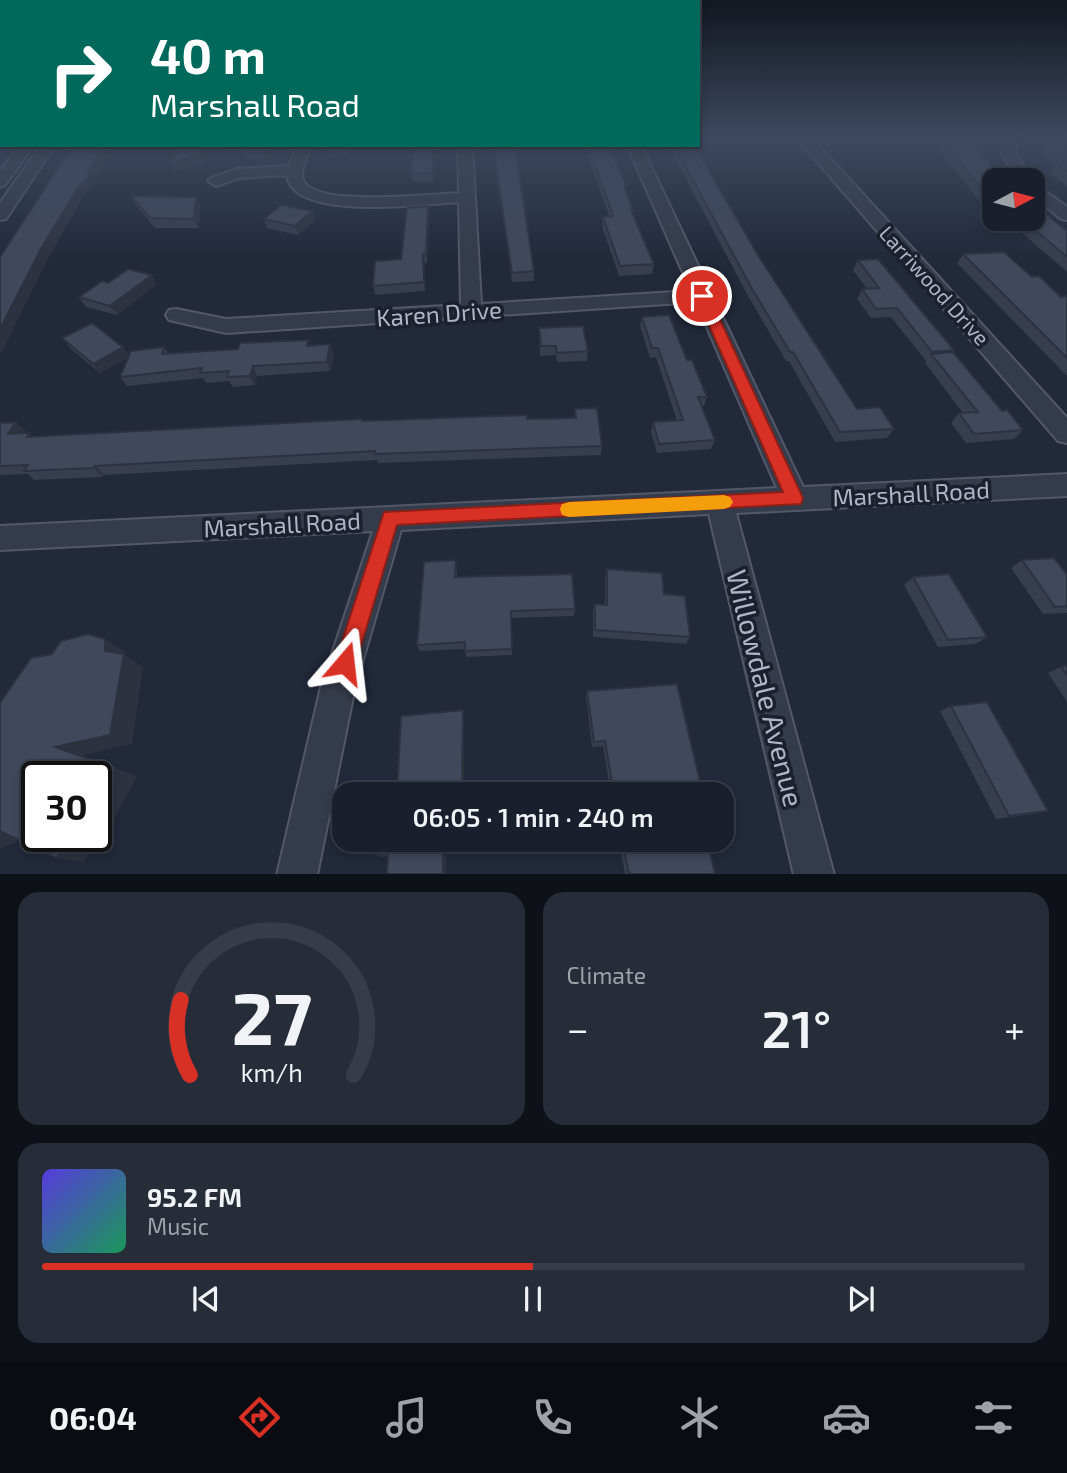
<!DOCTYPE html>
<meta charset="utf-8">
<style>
:root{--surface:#191f2c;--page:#262c38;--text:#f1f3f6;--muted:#9fa2a9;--line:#373d48;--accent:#d93025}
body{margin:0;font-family:"Exo 2",sans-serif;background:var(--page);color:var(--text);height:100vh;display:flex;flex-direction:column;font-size:26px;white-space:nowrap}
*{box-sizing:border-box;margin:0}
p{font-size:23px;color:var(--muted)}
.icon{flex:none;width:38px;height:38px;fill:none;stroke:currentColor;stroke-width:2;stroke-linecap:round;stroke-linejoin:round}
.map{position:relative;height:874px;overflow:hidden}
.side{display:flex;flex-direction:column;gap:18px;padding:18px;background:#0e1118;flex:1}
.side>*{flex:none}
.hud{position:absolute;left:0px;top:0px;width:700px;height:147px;box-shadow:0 4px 10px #0003,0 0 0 2px var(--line);background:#00695c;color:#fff;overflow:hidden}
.needle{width:46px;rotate:83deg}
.tools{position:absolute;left:982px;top:168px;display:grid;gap:14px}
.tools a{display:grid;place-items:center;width:63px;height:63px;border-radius:14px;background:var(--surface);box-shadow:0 4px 10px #0003,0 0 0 2px var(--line);font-size:35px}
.speed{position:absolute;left:21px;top:761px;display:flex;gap:14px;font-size:35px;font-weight:700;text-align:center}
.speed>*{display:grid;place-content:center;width:91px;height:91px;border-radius:50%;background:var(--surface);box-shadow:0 4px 10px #0003,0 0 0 2px var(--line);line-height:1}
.speed .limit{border:4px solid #111;border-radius:10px;background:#fff;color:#111}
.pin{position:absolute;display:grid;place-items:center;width:60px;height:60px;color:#fff;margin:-30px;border:4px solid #fff;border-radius:50%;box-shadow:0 2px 7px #0007}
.me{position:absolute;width:77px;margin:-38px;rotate:17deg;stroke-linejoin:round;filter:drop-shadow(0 0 5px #0008)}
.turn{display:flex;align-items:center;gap:24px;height:147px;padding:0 35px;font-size:32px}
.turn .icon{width:91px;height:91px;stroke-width:2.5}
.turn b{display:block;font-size:49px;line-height:60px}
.big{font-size:52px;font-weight:600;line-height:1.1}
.side .widget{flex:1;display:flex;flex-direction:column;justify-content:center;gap:10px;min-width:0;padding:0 24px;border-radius:21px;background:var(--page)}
.side .dial{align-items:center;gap:0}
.dial svg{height:182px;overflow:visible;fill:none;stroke:var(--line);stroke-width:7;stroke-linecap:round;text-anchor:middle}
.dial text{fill:var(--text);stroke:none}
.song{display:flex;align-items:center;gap:21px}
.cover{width:84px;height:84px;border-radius:10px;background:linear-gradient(135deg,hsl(250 70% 55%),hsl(150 70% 35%))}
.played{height:7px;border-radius:4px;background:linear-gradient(90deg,var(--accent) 50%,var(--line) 50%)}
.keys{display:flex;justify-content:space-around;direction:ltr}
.heat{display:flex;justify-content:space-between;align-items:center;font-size:38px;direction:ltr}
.side .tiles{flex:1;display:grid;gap:18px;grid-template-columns:1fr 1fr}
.widget:last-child{grid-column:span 2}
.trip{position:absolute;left:332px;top:782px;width:402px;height:70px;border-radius:21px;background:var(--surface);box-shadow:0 4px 10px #0003,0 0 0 2px var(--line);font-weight:600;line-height:70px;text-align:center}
.tab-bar{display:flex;height:112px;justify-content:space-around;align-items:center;background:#0a0c12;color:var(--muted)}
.tab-bar .icon{width:49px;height:49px}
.tab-bar .active{color:var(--accent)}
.tab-bar b{font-size:32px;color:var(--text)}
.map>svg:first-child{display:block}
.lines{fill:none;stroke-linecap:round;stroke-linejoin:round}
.minor-casing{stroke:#525868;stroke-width:4}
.minor{fill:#343b4a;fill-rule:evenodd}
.wall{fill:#373e4f}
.shaded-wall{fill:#2d3240}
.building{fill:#40485c;stroke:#2d3240;stroke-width:2}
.route{fill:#d93025;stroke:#8d1f18;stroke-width:2}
.slow{fill:#f59e0b}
.labels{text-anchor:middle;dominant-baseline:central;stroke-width:7;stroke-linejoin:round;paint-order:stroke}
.far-street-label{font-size:21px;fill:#afb5c6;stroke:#1a202e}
.street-label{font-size:24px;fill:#afb5c6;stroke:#1a202e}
.near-street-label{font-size:28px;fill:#afb5c6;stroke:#1a202e}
</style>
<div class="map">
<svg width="1067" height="875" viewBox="0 0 1067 875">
<rect width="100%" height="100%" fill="#21293a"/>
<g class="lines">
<g class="minor-casing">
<path id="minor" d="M796,137h15l256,281v25l-9,-2z
M1001,137h14l1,17 17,26h-16l-15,-26z
M20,145h14l-29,40 -5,2v-16z
M41,145h14l-49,74 -6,1v-17z
M297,145h14c-3,10 -13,27 -7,37 14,25 128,12 155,11l-1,-48h14l9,159 210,-13 -64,-146h14l162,342 264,-13v22l-331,17 98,362h-40l-85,-361 -308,16 -46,157 -38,188h-40l44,-188 52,-156 -373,19v-24l777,-38 -81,-186 -470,31 -57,-13 -3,-5 3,-5 7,-1 50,10 235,-14 -2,-103c-33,2 -167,20 -172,-27l-48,3 -23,8 -8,-5 3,-3 26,-9 52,-3z
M1032,182l35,25v13l-6,-1 -29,-24z"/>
</g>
<use href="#minor" class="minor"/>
</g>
<path class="wall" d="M938,137h36l8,23 12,20v28l-1,-1 -2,4 -3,1 -48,-61z
M1041,137h26v49l-17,-13 5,-7 -10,-10z
M182,145h90l-6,14h-21l-3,-9 1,-1 -39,5 -1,9 -29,9z
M353,145l-4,10 -22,1 -2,-8z
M414,145h22l-3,37h-21l-1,-8z
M495,145h33v4l-13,1 19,121v10l-22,1 -15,-106z
M584,145h25l17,40v5l7,20v4l21,50 -2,10 -33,2 -17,-50 1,-9 6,-1z
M668,145h26l64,110 99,154 37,20 -7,9 -52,4 -46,-81h-3l-38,-65z
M131,196l69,10 -1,22h-44l-19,-23z
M312,211l3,9 -17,15 -31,-7 -3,-9z
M429,215l-2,48h-2v28l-50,4 -2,-9 28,-27z
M1006,219h26l35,12v41z
M963,254l69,23 29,20 6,-1v80l-110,-113z
M858,260l96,90 -2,2 50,59 21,19 -9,9 -48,4 -15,-20 8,-10h4l-38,-50 1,-2 -35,-44 -20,1 -14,-19 5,-10h5l-14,-19z
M108,283l49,1 -40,31 -31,-8 -7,-10z
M642,317l45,43 20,37 -3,9h-2l13,34 -4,9 -54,4 -6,-21 2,-10 24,-1 -21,-64 -6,1 -10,-32z
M539,328l49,23 -1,10 -30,1 -1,-7 -16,1z
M62,338l61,9 6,9 35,-9 4,6 162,-9 4,10 -4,17 -73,5 -2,9 -22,2 -4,-6 -23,2 -3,-5 -76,8 -7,-9 8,-20 -28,16 -30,-25z
M575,409l27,37 -1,9 -223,8 -1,-3 -273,15 -1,2 -69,3 -6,-6 -28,1v-52l26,8 -1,2 9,4 329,-16 211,-3z
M1022,560l45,15v38l-24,1 -32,-46z
M457,568v9l118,32 -1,7 -63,2 1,37 -46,2 -1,-8 -45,2 -3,-6z
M607,569l57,25 26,43 -4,7 -93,-7v-26l2,-7 10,1v-28z
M913,577l74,60 -11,7 -38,3 -34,-62z
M1067,666v36l-19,-29 13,-6z
M587,691l116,103h-92l-8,-48 -11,1 -6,-50z
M951,706l97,105 -15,3 -37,5 -56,-108z
M464,840v8l-18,2v24h-59l1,-18 -7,1 -5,-2z
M619,840h88l8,34h-90z"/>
<path class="shaded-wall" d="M103,145h9l-23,47h-3l-37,65 -43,87 -6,9v-24l42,-82z
M250,145l1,3 -47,6 -1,9 -29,9 -4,-8 30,-18z
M265,145h7l-6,14 -3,-9z
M348,145h5l-4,10 -2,-8z
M434,145h2l-3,37 -1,-9z
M196,197l4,9 -1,22 -5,-9z
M428,206l1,9 -2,48 -1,-9z
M312,211l3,9 -17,15 -3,-9z
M423,254l2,9v28l-1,-9z
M152,275l5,9 -40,31 -7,-9z
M330,344l4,10 -4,17 -3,-9z
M123,347l7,10 -30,16 -7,-9z
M253,366l4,10 -2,9 -5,-9z
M16,422l10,9 -8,12 -10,-9z
M95,466l9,9 -1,2 -9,-9z
M105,639l20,13v3l18,12 -11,77 -53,12 -24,-9 50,-96z
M463,710l1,6v78h-2z
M115,768l22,8 -25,46 -29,40 -27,-4 16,-22h24v-34z
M0,831l28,5 -28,13z
M443,848l3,2v24h-3z"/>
<path class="building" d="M944,137h30l8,23h4l18,20h-10v23l-50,-61z
M1048,137h19v25l-17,-15z
M73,145h30l-19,38h-3l-39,64 -42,82v-72z
M182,145h22l-4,1v8l-30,10z
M245,145h20l-2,5h-21z
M326,145h22l-1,2 -22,1z
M414,145h20l-2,28 -21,1z
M495,145h20l19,126 -22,2 -16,-106z
M588,145h21l17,40 -2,1 9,24h-2l23,54 -34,2 -17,-49 10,-1z
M674,145h20l64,110 99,154 23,-2 14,22 -54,3 -47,-80h-3l-39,-65z
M1056,164l11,1v7z
M131,196l65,1 -2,22 -44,-1z
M1032,203l35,28v26l-45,-38h10z
M281,205l31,6 -17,15 -31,-7z
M428,206l-2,48h-3l1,28 -51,4 2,-25 26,-2 6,-51z
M1004,252l28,25 7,-1 22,21 6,-1v62l-104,-104z
M878,259l76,91 -22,2 -35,-44 -21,1 -14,-20 17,-1 -21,-28z
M128,269l24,6 -42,31 -31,-9 23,-16 6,2z
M669,315l18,45h5l15,37h-9l17,43 -56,4 -6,-22 30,-2 -25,-72h-6l-10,-31z
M92,323l31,24 -30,17 -31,-26z
M583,326l5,25 -31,2 -1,-7h-15l-2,-18z
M308,340l-1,6 23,-2 -3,18 -74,4 -3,10 -23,1 2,-6 -29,2 2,-5 -82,9 11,-26 33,-4 -2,7 76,-5 2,-6z
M953,352l49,59 5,-1 16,20 -49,4 -15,-21 19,-1 -47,-58z
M597,408l5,38 -227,8v-3l-280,15 -1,2 -70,3 4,-6 -28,1v-43l16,-1 -8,12 22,-1 -3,4 335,-18v2l165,-6v4l49,-1 -1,-9z
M1054,558l13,17v31l-12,1 -33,-47z
M456,560l-1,17 117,-3 3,35 -64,2 1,38 -47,2v-9l-48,3 7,-83z
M607,569l55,4 2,21 21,2 5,41 -95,-7v-26l12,1z
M949,574l38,63 -39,3 -35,-63z
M88,634l17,5v12l19,3 -14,81 -55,12 60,21 -19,34v-25h-59v59h35l-16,22 -56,-27v-128l31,-45 21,-4 9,-13z
M1067,666v9l-6,-8z
M677,684l26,110h-89l-9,-53 -11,1 -7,-51z
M987,702l61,109 -39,5 -58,-110z
M463,710l-1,84h-82l17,-2 4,-76z
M377,840h85v6l-19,2v26h-56l1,-20 -12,1z
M622,840h85l8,34h-86z"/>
<linearGradient id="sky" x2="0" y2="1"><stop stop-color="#121720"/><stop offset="0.53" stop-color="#3d4960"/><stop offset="1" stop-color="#3d4960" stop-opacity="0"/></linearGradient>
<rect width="1067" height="260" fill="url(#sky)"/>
<path class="route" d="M702,293l7,3 94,202 -2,6 -404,21 -41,138 -3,7 -8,3 -7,-3 -3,-7 49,-151 399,-20 -87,-196z"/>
<path class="slow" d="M724,495l6,2 3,5 -3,5 -6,2 -155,8 -7,-2 -2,-6 2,-5 7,-2z"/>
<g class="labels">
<g class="far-street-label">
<text transform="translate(935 285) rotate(48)">Larriwood Drive</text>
</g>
<g class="street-label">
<text transform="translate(439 313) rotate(-4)">Karen Drive</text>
<text transform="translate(911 493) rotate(-3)">Marshall Road</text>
<text transform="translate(282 524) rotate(-3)">Marshall Road</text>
</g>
<g class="near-street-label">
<text transform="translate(766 688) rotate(76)">Willowdale Avenue</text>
</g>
</g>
</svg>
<div class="tools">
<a><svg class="needle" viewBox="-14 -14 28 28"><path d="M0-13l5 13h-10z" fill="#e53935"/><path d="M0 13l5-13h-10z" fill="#9fa2a9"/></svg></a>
</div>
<div class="speed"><div class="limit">30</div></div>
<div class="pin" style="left:702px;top:296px;background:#d93025"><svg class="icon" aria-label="arrive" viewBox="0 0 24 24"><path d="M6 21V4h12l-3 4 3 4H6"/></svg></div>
<svg class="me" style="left:345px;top:663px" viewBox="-20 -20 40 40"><path d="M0-17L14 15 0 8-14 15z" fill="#d93025" stroke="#fff" stroke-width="4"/></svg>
<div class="trip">06:05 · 1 min · 240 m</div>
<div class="hud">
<div class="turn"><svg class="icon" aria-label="right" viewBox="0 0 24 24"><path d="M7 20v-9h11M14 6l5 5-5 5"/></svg><div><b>40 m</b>Marshall Road</div></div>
</div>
</div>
<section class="side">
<div class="tiles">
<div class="widget dial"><svg viewBox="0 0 100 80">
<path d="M14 69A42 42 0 1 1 86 69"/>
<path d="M14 69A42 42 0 0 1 10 36" stroke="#d93025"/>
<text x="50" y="56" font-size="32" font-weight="700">27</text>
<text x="50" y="72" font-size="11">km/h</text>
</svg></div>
<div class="widget"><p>Climate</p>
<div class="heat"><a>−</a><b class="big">21°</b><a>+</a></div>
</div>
<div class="widget">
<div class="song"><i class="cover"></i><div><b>95.2 FM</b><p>Music</p></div></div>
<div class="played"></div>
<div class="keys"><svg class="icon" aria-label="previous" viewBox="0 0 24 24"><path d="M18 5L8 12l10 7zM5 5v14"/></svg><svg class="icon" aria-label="pause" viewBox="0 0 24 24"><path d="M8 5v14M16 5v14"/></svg><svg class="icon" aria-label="next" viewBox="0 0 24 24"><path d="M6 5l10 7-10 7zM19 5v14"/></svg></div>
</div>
</div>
</section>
<nav class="tab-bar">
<b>06:04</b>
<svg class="icon active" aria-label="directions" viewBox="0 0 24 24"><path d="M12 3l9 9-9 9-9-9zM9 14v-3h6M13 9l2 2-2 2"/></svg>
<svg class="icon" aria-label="music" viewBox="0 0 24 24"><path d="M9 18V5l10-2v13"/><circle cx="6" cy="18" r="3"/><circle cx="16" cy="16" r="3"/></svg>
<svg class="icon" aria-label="phone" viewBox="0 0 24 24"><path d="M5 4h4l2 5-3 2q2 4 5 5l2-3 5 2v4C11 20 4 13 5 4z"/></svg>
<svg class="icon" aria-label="climate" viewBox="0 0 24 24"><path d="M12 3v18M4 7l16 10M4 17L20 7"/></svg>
<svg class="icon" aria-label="car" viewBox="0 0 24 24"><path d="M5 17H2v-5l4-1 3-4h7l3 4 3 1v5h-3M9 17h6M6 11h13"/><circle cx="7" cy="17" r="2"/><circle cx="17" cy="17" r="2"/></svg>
<svg class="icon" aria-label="filters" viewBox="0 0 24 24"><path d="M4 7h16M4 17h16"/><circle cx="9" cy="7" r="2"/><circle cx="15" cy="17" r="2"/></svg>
</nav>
